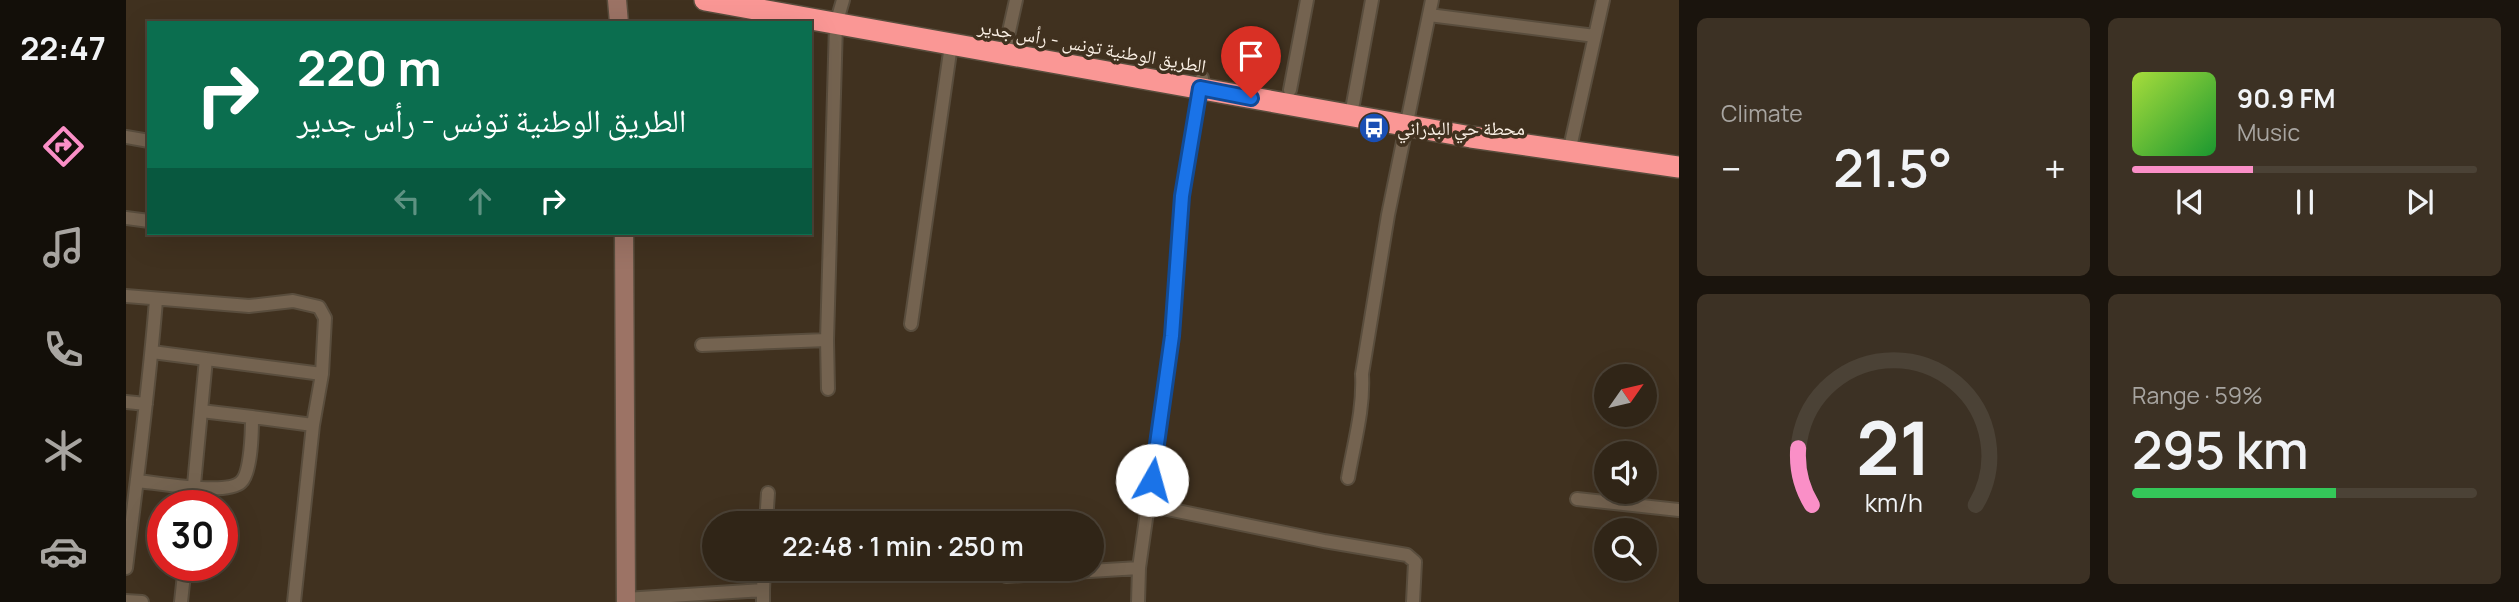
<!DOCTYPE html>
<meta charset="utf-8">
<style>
:root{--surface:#302517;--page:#3c3124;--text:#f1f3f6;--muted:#a8a5a1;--line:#4b4236;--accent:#fa8fc7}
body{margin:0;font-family:Manrope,"Noto Naskh Arabic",sans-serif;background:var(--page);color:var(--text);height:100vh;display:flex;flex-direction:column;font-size:26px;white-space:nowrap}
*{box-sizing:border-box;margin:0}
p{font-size:23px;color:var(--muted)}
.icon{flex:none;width:38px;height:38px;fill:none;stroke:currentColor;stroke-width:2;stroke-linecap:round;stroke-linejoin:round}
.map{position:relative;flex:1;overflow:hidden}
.sheet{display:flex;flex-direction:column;gap:18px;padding:18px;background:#1a140d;width:840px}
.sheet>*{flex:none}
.top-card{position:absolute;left:21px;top:21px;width:665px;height:214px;border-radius:0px;box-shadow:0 7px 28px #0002,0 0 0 2px var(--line);background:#0b6e4f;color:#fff;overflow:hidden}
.needle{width:46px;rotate:56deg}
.controls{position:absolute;left:1468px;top:364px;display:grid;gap:14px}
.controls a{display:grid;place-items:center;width:63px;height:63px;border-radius:50%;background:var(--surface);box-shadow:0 7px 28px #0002,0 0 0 2px var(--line);font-size:35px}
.speed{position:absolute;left:21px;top:490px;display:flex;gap:14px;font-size:35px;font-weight:700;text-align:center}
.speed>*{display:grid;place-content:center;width:91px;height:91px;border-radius:50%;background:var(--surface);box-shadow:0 7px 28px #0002,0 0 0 2px var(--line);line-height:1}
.speed .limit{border:10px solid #d22;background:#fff;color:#111}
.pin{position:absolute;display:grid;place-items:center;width:60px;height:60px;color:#fff;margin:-72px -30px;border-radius:50% 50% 50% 0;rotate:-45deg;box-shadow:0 0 7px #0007}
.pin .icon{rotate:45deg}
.me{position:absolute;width:77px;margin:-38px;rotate:7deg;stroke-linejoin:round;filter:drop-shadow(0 0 5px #0008)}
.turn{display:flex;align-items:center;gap:24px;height:147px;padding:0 35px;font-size:32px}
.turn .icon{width:91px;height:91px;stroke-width:2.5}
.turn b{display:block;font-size:49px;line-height:60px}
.lanes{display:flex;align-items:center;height:66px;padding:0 35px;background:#0003;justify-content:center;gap:35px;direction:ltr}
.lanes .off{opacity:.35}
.big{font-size:52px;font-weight:600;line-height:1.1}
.sheet .tile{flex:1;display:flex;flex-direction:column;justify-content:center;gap:10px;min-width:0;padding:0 24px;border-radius:10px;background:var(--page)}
.sheet .dial{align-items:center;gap:0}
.dial svg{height:182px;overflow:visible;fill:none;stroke:var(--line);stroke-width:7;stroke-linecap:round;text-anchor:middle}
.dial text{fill:var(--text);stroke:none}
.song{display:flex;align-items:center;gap:21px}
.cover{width:84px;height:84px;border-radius:10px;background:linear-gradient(135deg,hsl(80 70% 55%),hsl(130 70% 35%))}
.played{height:7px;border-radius:4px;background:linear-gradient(90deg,var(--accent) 35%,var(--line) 35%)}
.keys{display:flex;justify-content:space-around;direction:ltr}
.heat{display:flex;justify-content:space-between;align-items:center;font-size:38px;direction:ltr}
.charge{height:10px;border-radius:5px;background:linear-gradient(90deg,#34c759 59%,var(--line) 0)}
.sheet .tiles{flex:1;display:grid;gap:18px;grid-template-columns:repeat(2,1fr)}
.trip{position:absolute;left:576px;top:511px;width:402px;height:70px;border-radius:35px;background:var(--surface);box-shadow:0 7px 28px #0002,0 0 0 2px var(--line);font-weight:600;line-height:70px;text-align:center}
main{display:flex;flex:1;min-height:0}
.tab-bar{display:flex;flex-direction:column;width:126px;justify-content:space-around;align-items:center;background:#130f09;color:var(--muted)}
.tab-bar .icon{width:49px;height:49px}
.tab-bar .current{color:var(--accent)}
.tab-bar b{font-size:32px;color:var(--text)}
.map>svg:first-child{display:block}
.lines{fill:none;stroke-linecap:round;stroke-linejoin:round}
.street-casing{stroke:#594d3d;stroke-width:16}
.secondary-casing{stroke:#594d3d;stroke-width:21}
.highway-casing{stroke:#594d3d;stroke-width:24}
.street{stroke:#746350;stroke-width:12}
.secondary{stroke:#9c7365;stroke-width:18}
.highway{stroke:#fa9795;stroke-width:21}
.route-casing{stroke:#114b97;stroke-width:18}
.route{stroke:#1a73e8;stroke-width:12}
.labels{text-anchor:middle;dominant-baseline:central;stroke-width:7;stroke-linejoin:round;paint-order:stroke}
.street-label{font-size:19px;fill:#fbf1e6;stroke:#40311f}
.poi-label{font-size:19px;fill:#fbf1e6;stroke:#40311f;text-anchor:start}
</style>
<main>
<nav class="tab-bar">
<b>22:47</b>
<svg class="icon current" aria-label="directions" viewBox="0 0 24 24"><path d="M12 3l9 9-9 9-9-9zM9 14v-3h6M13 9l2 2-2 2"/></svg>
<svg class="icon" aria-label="music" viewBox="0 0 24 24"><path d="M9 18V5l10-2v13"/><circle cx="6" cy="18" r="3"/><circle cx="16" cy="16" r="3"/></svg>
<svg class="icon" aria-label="phone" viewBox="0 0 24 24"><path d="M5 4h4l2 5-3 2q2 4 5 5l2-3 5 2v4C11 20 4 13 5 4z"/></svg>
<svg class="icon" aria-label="climate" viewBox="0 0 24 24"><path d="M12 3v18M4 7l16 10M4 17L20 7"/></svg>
<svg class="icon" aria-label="car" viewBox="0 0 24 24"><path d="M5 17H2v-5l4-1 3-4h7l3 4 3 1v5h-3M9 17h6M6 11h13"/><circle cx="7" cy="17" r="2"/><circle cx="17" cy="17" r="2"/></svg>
</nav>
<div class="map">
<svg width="1553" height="602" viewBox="0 0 1553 602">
<rect width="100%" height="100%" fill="#40311f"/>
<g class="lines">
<g class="street-casing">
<path id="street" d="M1303,15l166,21
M878,54l12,-54
M1164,90l17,-90
M1227,104l19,-104
M0,137l23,4
M1443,152l34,-152
M0,218l23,3
M0,296l123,10 44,-5 26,6 6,11 -3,56 -9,51 -19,177
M785,324l40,-279
M576,345l125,-5
M26,352l170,22
M702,389l-1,-49 9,-316 7,-24
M0,402l20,2
M75,411l5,-52
M1222,478c6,-35 16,-69 14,-104l26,-159 44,-215
M12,481c20,2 89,15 103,1 10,-9 11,-51 11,-65l61,8
M1451,499l102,11
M1022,505l176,36 83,14 8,7 -2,40
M66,506l9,-95 51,6
M640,523l2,-30
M0,568c11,-89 23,-179 30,-268
M880,576l133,-8
M637,590l1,-21
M499,599l138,-9v12
M0,601l16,1
M55,602l4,-37
M1012,602l1,-34 33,-232 10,-140 20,-118"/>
</g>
<g class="secondary-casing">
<path id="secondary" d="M491,0l2,23
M498,233l2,369"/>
</g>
<g class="highway-casing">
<path id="highway" d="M579,0l766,137 208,30"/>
</g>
<use href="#street" class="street"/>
<use href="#secondary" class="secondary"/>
<use href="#highway" class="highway"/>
</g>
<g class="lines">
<g class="route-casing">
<path id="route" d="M1026,480l20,-144 10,-140 18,-108 51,10"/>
</g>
<use href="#route" class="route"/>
</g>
<defs>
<g id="bus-disc" transform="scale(1.575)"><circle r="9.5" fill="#1a4fb4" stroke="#40311f"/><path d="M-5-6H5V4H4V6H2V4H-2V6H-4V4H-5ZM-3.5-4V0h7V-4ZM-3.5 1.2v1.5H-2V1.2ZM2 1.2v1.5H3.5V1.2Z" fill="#fff"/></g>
</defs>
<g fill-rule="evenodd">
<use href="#bus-disc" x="1248" y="128"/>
</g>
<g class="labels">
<g class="street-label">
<text transform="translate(966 46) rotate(10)">الطريق الوطنية تونس - رأس جدير</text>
</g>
<g class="poi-label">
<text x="1271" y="128">محطة حي البدراني</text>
</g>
</g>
</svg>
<div class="controls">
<a><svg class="needle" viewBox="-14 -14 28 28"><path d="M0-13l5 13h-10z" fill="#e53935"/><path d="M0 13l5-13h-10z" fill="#a8a5a1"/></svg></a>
<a><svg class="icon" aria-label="sound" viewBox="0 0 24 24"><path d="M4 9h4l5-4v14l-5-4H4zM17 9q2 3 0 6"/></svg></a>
<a><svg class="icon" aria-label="search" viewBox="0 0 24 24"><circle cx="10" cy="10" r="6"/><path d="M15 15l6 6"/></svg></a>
</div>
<div class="speed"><div class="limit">30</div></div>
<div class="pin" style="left:1125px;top:98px;background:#d93025"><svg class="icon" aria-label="arrive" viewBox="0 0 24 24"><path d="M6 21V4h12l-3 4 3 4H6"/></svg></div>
<svg class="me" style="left:1026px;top:480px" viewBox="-20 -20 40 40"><circle r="19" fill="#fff"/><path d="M0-13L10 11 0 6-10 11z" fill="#1a73e8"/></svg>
<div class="trip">22:48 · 1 min · 250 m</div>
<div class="top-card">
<div class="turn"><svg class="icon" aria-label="right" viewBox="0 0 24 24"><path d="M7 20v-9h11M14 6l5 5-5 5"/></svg><div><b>220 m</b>الطريق الوطنية تونس - رأس جدير</div></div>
<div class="lanes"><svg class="icon off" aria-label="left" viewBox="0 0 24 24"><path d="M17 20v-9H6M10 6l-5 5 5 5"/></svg><svg class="icon off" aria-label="ahead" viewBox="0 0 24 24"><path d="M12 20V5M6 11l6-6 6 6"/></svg><svg class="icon" aria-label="right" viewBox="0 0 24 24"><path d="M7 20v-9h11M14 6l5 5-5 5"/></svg></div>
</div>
</div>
<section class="sheet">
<div class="tiles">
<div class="tile"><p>Climate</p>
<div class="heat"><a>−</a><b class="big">21.5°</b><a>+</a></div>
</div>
<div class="tile">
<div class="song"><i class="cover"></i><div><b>90.9 FM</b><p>Music</p></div></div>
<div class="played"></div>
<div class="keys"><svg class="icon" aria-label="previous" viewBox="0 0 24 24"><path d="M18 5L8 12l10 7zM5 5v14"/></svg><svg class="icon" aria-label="pause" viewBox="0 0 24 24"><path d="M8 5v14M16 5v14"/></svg><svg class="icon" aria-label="next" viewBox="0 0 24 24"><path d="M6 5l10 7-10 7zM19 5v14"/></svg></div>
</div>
<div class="tile dial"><svg viewBox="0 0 100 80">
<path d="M14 69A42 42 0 1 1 86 69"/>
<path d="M14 69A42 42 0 0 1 8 44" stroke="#fa8fc7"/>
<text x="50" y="56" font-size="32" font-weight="700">21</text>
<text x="50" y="72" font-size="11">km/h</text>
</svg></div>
<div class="tile"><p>Range · 59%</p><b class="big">295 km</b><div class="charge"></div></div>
</div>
</section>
</main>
